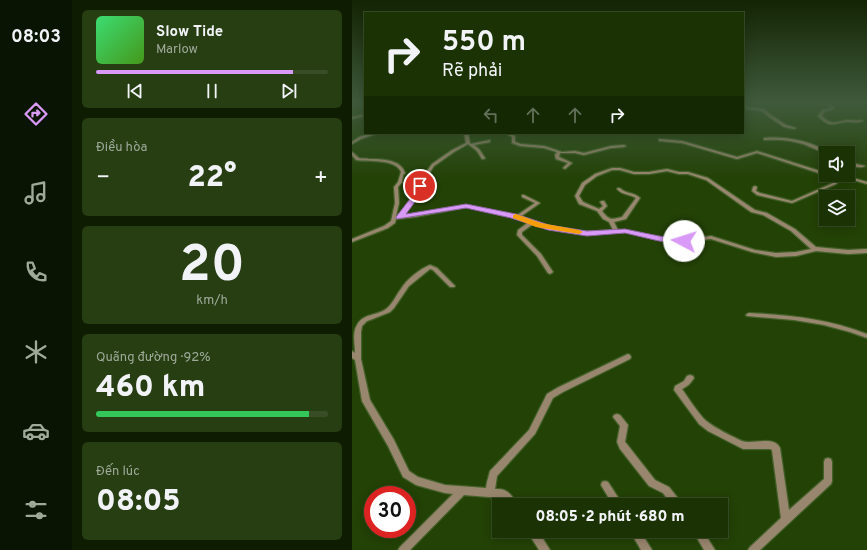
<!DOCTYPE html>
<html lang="vi">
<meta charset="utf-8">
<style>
:root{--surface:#1a3204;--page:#273e13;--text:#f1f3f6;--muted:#9faa9a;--line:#384d26;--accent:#d99af7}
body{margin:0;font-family:Overpass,sans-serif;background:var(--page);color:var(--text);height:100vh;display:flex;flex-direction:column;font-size:15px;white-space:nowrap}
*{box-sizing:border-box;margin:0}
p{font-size:13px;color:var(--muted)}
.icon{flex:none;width:22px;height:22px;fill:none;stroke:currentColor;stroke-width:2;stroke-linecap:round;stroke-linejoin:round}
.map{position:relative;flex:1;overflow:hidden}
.sheet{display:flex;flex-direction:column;gap:10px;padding:10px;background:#0e1c02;width:280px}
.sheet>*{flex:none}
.guide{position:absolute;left:12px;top:12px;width:380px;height:122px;border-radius:0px;box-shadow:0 2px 10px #0003,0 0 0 1px var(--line);background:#1a3204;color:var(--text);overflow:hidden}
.controls{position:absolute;left:467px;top:146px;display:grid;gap:8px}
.controls a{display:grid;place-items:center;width:36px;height:36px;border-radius:0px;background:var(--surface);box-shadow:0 2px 10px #0003,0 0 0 1px var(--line);font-size:20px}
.speed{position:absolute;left:12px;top:486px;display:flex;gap:8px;font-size:20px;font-weight:700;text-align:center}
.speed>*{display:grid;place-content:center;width:52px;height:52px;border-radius:50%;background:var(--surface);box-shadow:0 2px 10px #0003,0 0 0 1px var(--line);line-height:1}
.speed .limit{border:6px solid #d22;background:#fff;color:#111}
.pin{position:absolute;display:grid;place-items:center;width:34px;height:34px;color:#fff;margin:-17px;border:2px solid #fff;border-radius:50%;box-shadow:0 1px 4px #0007}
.me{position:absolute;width:44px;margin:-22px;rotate:275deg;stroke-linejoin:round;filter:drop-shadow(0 0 3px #0008)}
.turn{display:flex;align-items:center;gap:14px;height:84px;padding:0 12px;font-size:18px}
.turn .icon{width:52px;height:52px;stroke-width:2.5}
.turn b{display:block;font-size:28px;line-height:34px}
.lanes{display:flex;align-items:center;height:38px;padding:0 12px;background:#0003;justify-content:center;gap:20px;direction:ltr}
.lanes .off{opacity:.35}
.big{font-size:30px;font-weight:800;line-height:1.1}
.sheet .card{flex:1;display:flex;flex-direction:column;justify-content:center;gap:6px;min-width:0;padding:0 14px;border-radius:6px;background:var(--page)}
.sheet .dial{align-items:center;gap:0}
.dial b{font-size:52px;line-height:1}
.song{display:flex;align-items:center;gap:12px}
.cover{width:48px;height:48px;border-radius:6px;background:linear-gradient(135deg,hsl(140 70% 55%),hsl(100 70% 35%))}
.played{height:4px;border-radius:2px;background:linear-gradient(90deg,var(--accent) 85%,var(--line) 85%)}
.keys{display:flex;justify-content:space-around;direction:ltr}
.heat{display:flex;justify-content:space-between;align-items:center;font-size:22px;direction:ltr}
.charge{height:6px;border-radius:3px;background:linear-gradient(90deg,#34c759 92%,var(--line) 0)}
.trip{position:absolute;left:140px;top:498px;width:236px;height:40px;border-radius:0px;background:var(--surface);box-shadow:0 2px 10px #0003,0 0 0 1px var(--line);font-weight:800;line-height:40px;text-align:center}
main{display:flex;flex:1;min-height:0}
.menu{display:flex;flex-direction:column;width:72px;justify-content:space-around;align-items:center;background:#0a1402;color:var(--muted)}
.menu .icon{width:28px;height:28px}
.menu .selected{color:var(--accent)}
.menu b{font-size:18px;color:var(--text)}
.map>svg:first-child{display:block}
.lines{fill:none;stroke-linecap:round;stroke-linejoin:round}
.minor-casing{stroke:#44612a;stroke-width:2.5}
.minor{fill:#99866e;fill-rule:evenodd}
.route{fill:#d99af7;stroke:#8d64a1}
.slow{fill:#f59e0b}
</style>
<main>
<nav class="menu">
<b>08:03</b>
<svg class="icon selected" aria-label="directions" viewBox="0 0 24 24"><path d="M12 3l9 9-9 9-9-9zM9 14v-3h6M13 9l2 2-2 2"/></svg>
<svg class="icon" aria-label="music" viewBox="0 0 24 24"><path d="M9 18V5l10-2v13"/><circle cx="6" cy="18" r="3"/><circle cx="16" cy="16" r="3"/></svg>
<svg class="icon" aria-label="phone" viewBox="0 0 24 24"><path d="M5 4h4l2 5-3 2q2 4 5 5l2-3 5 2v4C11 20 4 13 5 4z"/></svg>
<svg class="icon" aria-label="climate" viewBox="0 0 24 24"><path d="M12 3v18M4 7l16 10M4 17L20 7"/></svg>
<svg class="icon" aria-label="car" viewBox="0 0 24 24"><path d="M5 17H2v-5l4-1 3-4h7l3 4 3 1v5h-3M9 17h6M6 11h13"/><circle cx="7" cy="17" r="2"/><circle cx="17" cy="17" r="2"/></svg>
<svg class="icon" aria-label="filters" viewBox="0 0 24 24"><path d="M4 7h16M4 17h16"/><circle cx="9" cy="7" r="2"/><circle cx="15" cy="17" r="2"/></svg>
</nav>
<section class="sheet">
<div class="card">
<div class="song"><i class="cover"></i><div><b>Slow Tide</b><p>Marlow</p></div></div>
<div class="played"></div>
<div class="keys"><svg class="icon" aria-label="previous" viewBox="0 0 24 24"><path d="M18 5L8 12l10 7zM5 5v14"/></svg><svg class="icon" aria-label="pause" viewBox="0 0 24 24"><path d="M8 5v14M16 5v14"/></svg><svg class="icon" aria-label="next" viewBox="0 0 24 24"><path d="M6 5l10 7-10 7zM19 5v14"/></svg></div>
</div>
<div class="card"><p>Điều hòa</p>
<div class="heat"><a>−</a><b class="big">22°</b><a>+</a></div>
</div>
<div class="card dial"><b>20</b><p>km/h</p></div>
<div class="card"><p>Quãng đường · 92%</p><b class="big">460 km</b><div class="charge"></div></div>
<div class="card"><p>Đến lúc</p><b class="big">08:05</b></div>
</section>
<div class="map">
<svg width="515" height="550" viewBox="0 0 515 550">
<rect width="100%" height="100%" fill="#234206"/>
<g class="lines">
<g class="minor-casing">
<path id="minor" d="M463,102l15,1 4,4v2l-10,3 -2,4c10,10 13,6 25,4 5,0 9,1 14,0l2,1c-5,2 -9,1 -14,1 -15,0 -18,8 -31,-6l4,-6 9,-2 -3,-3 -12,-2z
M391,104l5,3 16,2 7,6 15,10 10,3 -2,1 -10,-2 -15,-10 -7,-6 -15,-2 -4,-3z
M13,114v2l-13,3v-2z
M21,133h6l-18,6 -9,5v-2l7,-5z
M112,133h4l2,10 1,1 19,-4v2l-16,3 5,4 6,9 -1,1h-2l-5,-8 -9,-7 -14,8 -20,14 -10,15 -5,14 -16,21 12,-1 52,-10 49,11 19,-13 -13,-6v-2h2l16,8 -20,14 29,9 36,6 28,-2 -4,-8 -6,-3 -6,-8 -18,-7 -4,-8 7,-13 13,-9 17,-6h8l14,4h15l18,-3 12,3h9l20,6 47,32 12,3 28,16 21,18 32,3 19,-1v4l-19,1 -32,-3 -20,5 -20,1 -24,-5 -41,-13 -30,3 -22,-2 -34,-8 -40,2 -37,-6 -15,-4 -11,8v3l19,19 12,18 -3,2 -2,-1 -11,-17 -20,-21 1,-5 11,-8 -17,-5 -45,-10 -52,10 -19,2 -1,4 -7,5 -36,14v-3l32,-13 7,-5 4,-18 -1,-16 4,-5 3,-10c-6,-14 -33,-10 -45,-12l-4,-5v-3c2,1 5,5 7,6 2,1 7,0 10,1 11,0 32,0 36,14l-2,2 -1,7 -4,5 1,16 -3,13h2l17,-21 5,-14 12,-17 20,-14 14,-7zM260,170h8l14,4h15l18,-3 12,3h9l18,6 45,32 12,3 28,16 20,18 -15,3 -20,1 -21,-3 -44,-14 -30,4 -22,-2 -34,-8h-7l-4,-8 12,-3 14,-21c-5,-5 -10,-4 -16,-7 -6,-3 0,-2 -6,-3l-1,1c5,6 13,5 19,9l-14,19c-11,3 -13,3 -20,-6l5,-5 -3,-5h-2l-2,1 3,4 -4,3 -16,-7 -4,-6 6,-11 12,-9z
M153,133h4l6,3v6l6,2 23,2 18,6 13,-1 9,2 27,-7 13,-1 2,1 -2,1 -13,1 -27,7 -9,-2h-15l-1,4 13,6 -7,6 -2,-1 5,-5 -12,-4 -1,-4 2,-3 -13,-4 -24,-2 -8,-3v-6z
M412,138c22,-2 47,3 66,15 -9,0 -18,-6 -27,-9 -12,-4 -25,-5 -38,-4h-1z
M307,139l23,2 55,16 20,-6 69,22v2h1h-2l-68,-22 -20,6 -55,-16 -22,-2h-1z
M496,162l17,4c-5,3 -12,0 -17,-2z
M481,175h4l-2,2 2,6 -1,1 -44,19 -35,-8 -5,-4 1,-4 2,-1 2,1 -1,4 4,2 32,8 39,-17 2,-1 -2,-6z
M485,175h6l24,7v2z
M78,265l7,3 18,18 -1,1h-4l-17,-17 -3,-1 -21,17 -15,22 -4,4 -20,8 -3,1 -5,5 -1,6v27l9,41 24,40 15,31 9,6 27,8 41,3 1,-6 3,-11 39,-41 18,-36 10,-6 69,-33 2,-1 2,1 1,2 -1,2 -67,33 -10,6 -18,36 -38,42 -2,13c3,0 8,0 11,2 4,2 9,9 12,14h-11l-6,-7 -37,-3 -54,55h-12l2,-3 53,-53 -8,-1 -29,-8 -13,-8 -15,-31 -26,-45 -7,-41 -3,-2v-7l3,2c0,-9 -3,-20 2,-28 6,-12 20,-9 29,-16 7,-5 10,-14 15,-20 6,-10 19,-20 29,-24z
M397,313c41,2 80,6 118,21v4l-17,-6 -26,-7 -30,-5 -47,-4 -1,-1 1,-1z
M338,375l3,1 1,2c-4,6 -6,8 -12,11 7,10 14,21 22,30 7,7 29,18 38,22 11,4 32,-6 38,7l9,62 35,-31v-17l1,-3 3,-1 3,1 1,3v19l-1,3 -71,66h-12l2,-3 31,-29 -9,-68 -2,-1h-27l-35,-18 -9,-7 -25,-34 1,-4 9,-5 3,-5z
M265,414l3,1 8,10 -3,17 1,1 29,37 14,7 12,15 2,3h-11l-9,-12 -14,-7 -29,-37 -3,-7 3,-16 -7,-9 1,-2z
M253,481l3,1 15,23h-10l-12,-20 1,-3z
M175,531h11l12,19h-11z
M278,531h10l12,19h-11z
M341,531h10l12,19h-11z"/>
</g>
<use href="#minor" class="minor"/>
</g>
<linearGradient id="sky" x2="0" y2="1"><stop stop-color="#132403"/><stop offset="0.57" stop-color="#3f5a3b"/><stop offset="1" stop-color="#3f5a3b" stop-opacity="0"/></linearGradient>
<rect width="515" height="179" fill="url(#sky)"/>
<path class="route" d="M65,184l6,2 -3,9 -14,19 60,-10 50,10 33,11 38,6 38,-2 34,7 25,3 4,2 -4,3 -25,-3 -34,-8 -38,3 -39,-6 -37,-12 -45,-10 -69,11 -1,-2 17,-22z"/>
<path class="slow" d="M164,214l25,9 38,7 4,2 -4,2 -43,-7 -23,-9v-3z"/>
</svg>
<div class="controls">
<a><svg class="icon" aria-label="sound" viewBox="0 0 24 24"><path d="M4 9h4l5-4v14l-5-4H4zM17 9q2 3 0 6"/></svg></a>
<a><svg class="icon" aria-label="layers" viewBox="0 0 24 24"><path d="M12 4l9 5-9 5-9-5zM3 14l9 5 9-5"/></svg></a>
</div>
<div class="speed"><div class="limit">30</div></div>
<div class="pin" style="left:68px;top:186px;background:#d93025"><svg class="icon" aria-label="arrive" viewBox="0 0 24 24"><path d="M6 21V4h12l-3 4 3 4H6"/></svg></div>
<svg class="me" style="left:332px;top:241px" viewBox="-20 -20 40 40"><circle r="19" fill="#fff"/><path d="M0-13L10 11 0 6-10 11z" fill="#d99af7"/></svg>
<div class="trip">08:05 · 2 phút · 680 m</div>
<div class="guide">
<div class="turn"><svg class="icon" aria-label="right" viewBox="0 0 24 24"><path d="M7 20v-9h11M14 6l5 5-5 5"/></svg><div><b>550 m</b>Rẽ phải</div></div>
<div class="lanes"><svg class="icon off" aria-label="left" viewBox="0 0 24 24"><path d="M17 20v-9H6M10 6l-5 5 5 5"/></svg><svg class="icon off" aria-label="ahead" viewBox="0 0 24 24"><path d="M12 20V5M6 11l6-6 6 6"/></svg><svg class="icon off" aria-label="ahead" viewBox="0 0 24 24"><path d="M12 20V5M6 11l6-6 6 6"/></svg><svg class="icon" aria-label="right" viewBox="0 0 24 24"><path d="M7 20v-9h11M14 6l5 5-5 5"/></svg></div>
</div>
</div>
</main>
